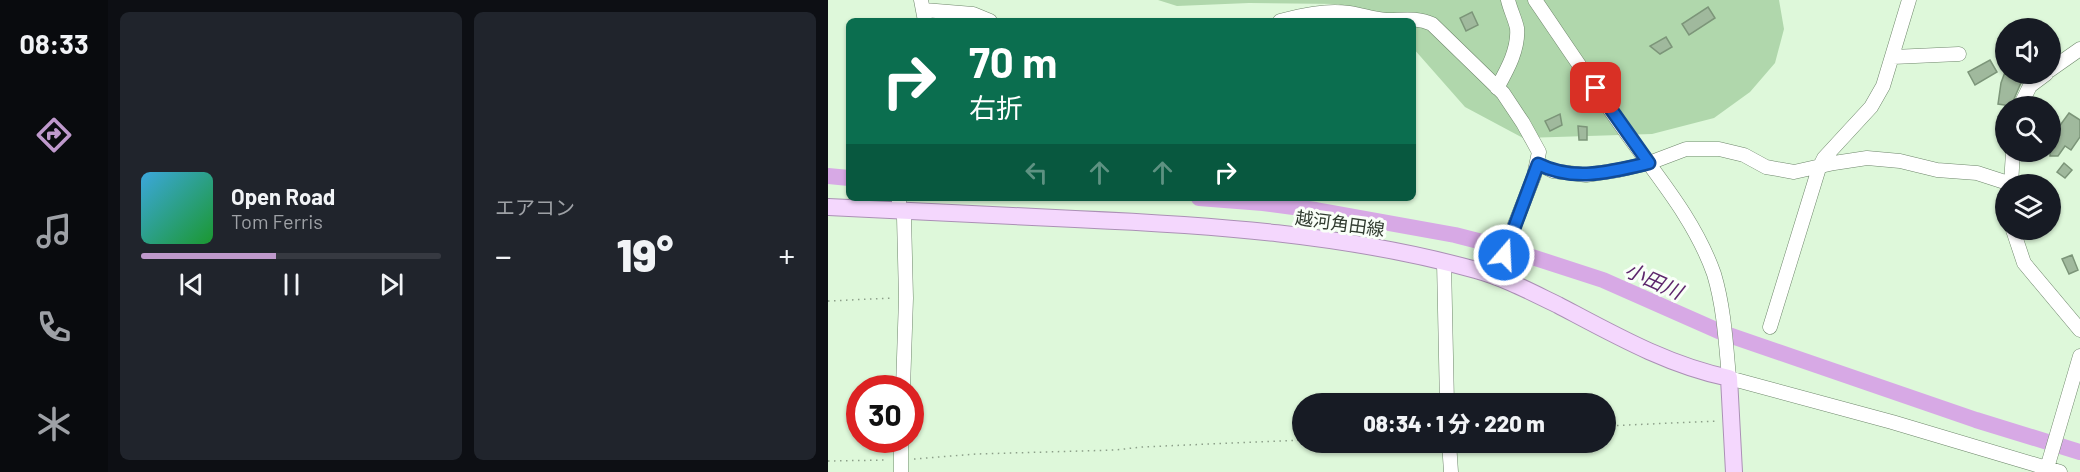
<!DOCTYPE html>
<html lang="ja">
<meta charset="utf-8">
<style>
:root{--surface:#171b24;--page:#20242c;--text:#f1f3f6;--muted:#9ea1a6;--line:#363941;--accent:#bf99cc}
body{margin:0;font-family:Barlow,"Noto Sans JP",sans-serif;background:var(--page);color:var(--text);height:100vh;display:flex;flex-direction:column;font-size:22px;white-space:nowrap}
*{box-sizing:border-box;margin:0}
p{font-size:20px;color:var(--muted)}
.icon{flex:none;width:33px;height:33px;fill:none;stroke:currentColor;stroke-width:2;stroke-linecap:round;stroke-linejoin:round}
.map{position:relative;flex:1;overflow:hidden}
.side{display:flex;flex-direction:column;gap:12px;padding:12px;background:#0d0f14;width:720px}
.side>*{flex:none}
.hud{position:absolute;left:18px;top:18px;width:570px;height:183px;border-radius:9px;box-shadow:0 2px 4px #0004;background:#0b6e4f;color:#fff;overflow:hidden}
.buttons{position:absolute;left:1167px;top:18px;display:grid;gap:12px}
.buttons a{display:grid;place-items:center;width:66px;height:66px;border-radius:50%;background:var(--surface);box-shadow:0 2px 4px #0004;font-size:30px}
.speed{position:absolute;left:18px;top:375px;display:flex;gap:12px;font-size:30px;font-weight:700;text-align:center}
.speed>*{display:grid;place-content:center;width:78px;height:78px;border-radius:50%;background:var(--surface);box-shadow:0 2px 4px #0004;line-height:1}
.speed .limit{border:9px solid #d22;background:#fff;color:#111}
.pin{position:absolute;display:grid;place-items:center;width:51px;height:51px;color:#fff;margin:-26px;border-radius:12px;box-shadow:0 3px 9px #0006}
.me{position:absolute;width:66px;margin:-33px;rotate:19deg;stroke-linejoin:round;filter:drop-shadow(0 0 4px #0008)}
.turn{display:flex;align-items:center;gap:21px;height:126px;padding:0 24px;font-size:27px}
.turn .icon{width:78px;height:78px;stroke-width:2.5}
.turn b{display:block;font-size:42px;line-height:51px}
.lanes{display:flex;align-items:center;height:57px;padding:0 24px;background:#0003;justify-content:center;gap:30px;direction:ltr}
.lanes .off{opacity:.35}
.big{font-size:45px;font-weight:800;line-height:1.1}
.side .card{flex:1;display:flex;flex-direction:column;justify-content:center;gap:9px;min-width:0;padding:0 21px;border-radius:9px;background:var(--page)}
.song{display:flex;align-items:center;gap:18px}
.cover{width:72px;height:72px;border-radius:9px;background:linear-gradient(135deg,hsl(200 70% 55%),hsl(130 70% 35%))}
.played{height:6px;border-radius:3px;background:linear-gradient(90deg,var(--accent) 45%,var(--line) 45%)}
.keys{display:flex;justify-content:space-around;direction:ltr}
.heat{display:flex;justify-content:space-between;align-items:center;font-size:33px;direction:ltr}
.side .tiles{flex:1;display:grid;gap:12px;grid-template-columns:repeat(2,1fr)}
.trip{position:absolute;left:464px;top:393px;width:324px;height:60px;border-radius:30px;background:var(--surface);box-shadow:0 2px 4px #0004;font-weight:800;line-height:60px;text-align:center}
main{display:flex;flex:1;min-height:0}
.menu{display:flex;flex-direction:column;width:108px;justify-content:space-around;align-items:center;background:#090b0e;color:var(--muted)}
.menu .icon{width:42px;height:42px}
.menu .on{color:var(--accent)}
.menu b{font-size:27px;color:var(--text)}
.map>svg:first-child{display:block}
.green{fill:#b0d7ac}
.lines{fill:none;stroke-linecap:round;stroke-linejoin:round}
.river{stroke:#d7a9e5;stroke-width:16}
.building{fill:#a0b99d;stroke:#7c9579;stroke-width:1.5}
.minor-casing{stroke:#6f876c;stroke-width:15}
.major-casing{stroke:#ab90b5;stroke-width:18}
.path{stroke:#8c9f89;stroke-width:1.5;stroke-dasharray:1.5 4.5;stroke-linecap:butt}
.minor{stroke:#fff;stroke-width:14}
.major{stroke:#f4d7fd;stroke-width:16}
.route-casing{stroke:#114b97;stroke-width:15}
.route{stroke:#1a73e8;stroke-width:10}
.labels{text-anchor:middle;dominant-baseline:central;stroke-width:6;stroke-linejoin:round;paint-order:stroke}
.street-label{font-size:18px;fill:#313c30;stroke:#f9fff8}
.water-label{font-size:20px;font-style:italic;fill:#5d266c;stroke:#f9fff8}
</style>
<main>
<nav class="menu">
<b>08:33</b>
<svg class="icon on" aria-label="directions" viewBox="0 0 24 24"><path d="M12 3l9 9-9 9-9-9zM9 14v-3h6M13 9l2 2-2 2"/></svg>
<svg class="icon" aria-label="music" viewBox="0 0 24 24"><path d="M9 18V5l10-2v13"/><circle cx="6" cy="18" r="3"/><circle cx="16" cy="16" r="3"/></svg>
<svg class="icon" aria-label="phone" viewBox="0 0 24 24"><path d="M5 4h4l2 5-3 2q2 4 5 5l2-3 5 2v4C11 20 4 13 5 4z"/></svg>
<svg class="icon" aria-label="climate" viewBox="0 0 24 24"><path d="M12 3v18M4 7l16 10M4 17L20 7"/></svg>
</nav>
<section class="side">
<div class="tiles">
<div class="card">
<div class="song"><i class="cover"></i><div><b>Open Road</b><p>Tom Ferris</p></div></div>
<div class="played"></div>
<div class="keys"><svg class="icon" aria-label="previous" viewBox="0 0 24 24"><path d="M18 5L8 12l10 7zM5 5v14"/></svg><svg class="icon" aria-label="pause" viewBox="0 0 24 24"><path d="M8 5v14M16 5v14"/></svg><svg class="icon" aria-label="next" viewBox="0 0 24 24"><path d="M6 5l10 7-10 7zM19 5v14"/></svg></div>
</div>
<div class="card"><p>エアコン</p>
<div class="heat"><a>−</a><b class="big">19°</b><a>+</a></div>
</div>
</div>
</section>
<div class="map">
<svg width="1252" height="472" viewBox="0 0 1252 472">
<rect width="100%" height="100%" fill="#def8da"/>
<path class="green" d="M330,0h621l5,29 -9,34 -25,29 -36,26 -62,16 -129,4 -58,-31 -52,-59v-27l-36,-3 -39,-14 -89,-1 -72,3z"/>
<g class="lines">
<path class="river" d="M0,176l21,2
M371,198l64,5 53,7 139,25 43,11 105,34 120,53 253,87 104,32"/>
</g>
<path class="building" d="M880,7l7,11 -26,17 -7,-11z
M644,12l6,13 -12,6 -6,-13z
M838,37l6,10 -12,7 -10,-8z
M1162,60l7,12 -22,13 -7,-13z
M1177,72l1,2 17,4 -12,28 -13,-2 3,-21z
M1241,113l11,7v17l-9,13 -6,-4 -7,10h-8v-17z
M732,114l2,11 -12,6 -5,-10z
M750,126l9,1v13h-8z
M1236,163l8,7 -7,8 -8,-6z
M1244,255l6,15 -9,4 -7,-15z"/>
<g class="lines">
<g class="minor-casing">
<path id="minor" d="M93,0l4,21
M707,0c28,41 56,83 85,124 34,49 74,93 94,150 10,33 12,70 15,104l163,44 168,50
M96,10l49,4 17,7
M452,21c23,-6 45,-11 69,-8 13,2 24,6 37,7 16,0 31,-3 46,4l71,69 20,30 16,29 -5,24 -26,66 -12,34
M1065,57l66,-3
M1222,70l30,-21
M669,88c10,-18 22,-39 20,-60 -2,-9 -7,-19 -9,-28
M1192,106l10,-20 16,-12
M710,164l15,7 33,4 33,-5 30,-7 37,-14h33l25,6 22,12 28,5 40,-9 33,-5 33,3 37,9 40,3 34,11
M1183,184l2,-32
M71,198v8l5,11 2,81 -3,90
M1185,230l11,33 56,67
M616,262l3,142
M942,327l49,-159 5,-10 47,-51 12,-21 26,-86
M621,442l2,30
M1219,468l33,-112
M73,472v-32"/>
</g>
<g class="major-casing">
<path id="major" d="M0,207c82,4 165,8 247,12 135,6 271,15 401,51 29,8 55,22 82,35 55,29 109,60 171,73l5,94"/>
</g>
<path class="path" d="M0,301l65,-3
M777,426l113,-5
M86,459l62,-5 140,-4 25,-3 161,-7
M0,461l60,-1"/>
<use href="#minor" class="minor"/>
<use href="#major" class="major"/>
</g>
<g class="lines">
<g class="route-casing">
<path id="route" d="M676,255l34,-91c36,18 73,8 111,-1l-53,-75"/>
</g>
<use href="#route" class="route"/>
</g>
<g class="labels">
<g class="street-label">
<text transform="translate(512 223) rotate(8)">越河角田線</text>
</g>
<g class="water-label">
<text transform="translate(826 280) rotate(24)">小田川</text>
</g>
</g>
</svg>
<div class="buttons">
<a><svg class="icon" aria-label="sound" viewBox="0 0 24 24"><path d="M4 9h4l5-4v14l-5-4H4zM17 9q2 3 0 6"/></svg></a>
<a><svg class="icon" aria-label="search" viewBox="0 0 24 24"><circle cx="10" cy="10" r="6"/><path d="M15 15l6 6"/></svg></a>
<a><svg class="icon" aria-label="layers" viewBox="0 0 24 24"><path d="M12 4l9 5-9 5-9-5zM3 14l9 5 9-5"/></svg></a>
</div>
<div class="speed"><div class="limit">30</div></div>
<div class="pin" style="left:768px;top:88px;background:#d93025"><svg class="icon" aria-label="arrive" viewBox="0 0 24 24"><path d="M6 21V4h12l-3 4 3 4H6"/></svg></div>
<svg class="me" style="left:676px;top:255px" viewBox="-20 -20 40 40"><circle r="17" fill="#1a73e8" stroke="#fff" stroke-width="3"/><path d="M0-11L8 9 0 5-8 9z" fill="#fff"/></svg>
<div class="trip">08:34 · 1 分 · 220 m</div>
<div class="hud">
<div class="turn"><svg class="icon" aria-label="right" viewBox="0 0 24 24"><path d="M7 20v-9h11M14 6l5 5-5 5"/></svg><div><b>70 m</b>右折</div></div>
<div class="lanes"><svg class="icon off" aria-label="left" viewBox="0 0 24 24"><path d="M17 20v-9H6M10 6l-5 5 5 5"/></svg><svg class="icon off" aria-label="ahead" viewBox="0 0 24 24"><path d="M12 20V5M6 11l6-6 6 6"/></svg><svg class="icon off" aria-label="ahead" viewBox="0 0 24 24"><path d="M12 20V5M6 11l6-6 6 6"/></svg><svg class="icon" aria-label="right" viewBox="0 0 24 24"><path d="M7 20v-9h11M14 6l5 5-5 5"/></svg></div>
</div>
</div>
</main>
